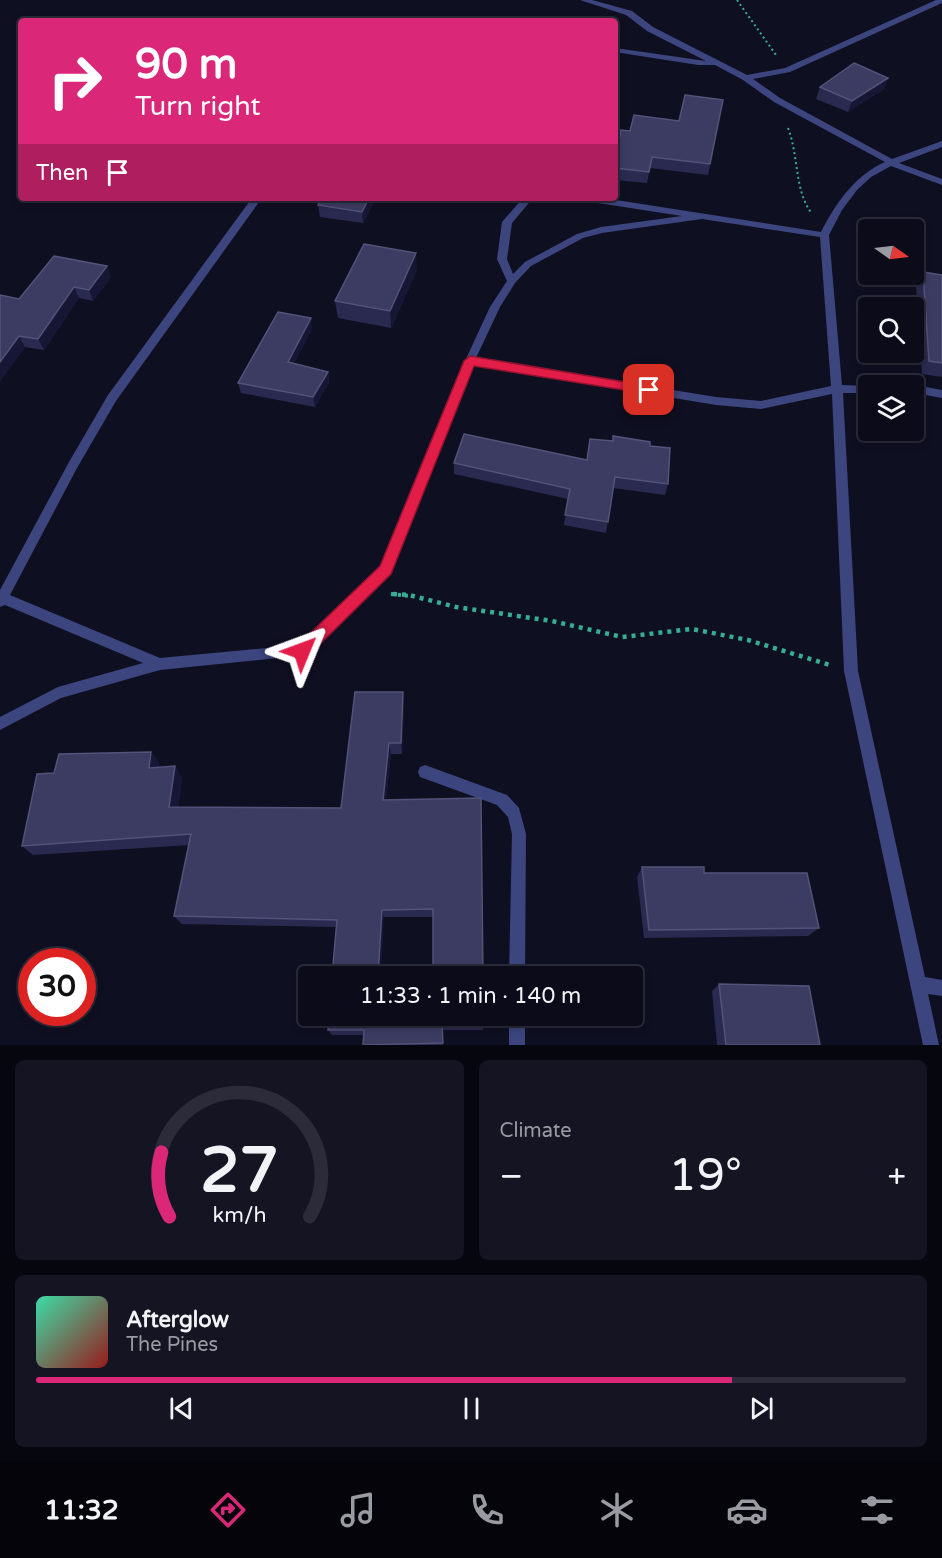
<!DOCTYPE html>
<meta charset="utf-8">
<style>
:root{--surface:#0b0b1a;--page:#141423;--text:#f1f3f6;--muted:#9a9ba2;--line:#2b2b39;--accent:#db2777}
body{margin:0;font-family:"Varela Round",sans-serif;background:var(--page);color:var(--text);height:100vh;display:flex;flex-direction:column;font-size:22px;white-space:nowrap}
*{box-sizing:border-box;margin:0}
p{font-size:20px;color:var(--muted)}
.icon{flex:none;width:33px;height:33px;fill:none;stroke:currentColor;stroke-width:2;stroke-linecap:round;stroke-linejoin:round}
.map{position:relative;height:1045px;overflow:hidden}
.details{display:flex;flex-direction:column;gap:15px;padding:15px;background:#06060e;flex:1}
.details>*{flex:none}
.top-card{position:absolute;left:18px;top:18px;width:600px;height:183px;border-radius:6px;box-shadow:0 3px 9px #0003,0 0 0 2px var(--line);background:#db2777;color:#fff;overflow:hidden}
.needle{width:39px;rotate:104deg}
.tools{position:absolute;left:858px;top:219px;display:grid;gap:12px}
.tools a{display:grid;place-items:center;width:66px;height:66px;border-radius:6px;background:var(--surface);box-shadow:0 3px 9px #0003,0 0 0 2px var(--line);font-size:30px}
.speed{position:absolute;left:18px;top:948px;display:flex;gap:12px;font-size:30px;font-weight:700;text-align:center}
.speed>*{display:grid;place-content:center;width:78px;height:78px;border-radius:50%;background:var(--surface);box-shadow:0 3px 9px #0003,0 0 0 2px var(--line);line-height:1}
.speed .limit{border:9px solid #d22;background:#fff;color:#111}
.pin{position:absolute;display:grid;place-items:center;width:51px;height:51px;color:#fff;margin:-26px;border-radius:12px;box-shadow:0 3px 9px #0006}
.me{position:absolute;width:66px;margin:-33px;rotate:46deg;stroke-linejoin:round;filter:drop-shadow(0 0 4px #0008)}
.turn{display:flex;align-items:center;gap:21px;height:126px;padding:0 18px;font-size:27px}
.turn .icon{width:78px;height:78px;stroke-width:2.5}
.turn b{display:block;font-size:42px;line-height:51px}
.then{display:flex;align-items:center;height:57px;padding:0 18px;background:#0003;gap:12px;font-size:22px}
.big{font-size:45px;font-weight:600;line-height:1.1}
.details .tile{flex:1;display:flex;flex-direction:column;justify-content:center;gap:9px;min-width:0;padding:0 21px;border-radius:9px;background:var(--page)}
.details .dial{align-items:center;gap:0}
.dial svg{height:156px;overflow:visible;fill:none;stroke:var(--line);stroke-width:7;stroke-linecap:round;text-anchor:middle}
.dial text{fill:var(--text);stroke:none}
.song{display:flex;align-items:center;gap:18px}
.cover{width:72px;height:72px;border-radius:9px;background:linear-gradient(135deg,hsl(160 70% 55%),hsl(0 70% 35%))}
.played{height:6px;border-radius:3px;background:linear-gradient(90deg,var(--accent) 80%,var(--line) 80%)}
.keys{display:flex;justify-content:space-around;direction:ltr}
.heat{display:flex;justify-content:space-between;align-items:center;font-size:33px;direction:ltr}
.details .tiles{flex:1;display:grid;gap:15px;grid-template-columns:1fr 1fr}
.tile:last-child{grid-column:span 2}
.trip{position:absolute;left:298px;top:966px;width:345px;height:60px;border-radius:6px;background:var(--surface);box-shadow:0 3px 9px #0003,0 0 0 2px var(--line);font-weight:600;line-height:60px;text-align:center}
.tabs{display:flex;height:96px;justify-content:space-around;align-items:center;background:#04040a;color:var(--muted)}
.tabs .icon{width:42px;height:42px}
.tabs .current{color:var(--accent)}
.tabs b{font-size:27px;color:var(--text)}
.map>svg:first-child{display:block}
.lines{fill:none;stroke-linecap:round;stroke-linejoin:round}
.path-far2{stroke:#35ae93;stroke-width:2;stroke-dasharray:2 3;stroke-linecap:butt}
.path-far1{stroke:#35ae93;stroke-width:4;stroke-dasharray:3 4;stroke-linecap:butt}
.path{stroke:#35ae93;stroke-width:4.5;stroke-dasharray:4 5;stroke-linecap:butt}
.street{fill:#3c457e;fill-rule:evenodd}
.wall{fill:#2a294f}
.shaded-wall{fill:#171735}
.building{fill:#3c3b62;stroke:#53537a;stroke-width:1.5}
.route{fill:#e11d48;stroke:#92132f;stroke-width:1.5}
</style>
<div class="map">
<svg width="942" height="1045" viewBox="0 0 942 1045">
<rect width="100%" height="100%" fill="#0f0f22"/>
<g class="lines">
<path class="path-far2" d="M737,0l39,55
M788,128c11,28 6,62 24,86"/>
<path class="path-far1" d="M391,594l20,2"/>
<path class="path" d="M393,594l16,1 47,12 96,14 70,16 70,-8 56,11 82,25"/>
<path class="street" d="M580,0h12l40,11 21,16 94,48 38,-7 151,-68h6v3l-152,69 -37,7 27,19 112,61 50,-18v6l-43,16 43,16v6l-51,-19 -20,11 -14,13 -15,20 -13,25 13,150 27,1 -1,7h-25l15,278 67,306 17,3v16l-14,-2 11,51h-16l-79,-374 -12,-277 -71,15 -45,-4 -242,-40 -84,209 -83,81 -147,15 -99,28 -61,32v-13l58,-30 85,-24 -138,-58 -5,2v-17l69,-128 39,-67 144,-197h10l-146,203 -39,67 -67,127 150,63 139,-13 82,-78 84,-206 25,-54 17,-26 -10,-22 5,-37 21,-24h10l-21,25 -5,36 6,15 12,-12 52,-28 24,-7 81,-11 -97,-15 -5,-3h23l218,34c15,-29 33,-56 64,-70l-111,-60 -31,-22 -28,-15h-17l-83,-13v-4l91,13 -59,-30 -21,-16zM702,219l118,18 11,149 -70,15 -45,-4 -240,-39 24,-51 15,-24 16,-17 52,-28 19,-5z
M914,385l28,5v8l-28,-5z
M425,765l82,30 12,13 7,26 -1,142h-16l3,-142 -4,-17 -11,-12 -77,-28 -2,-5 2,-5z
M509,1016h16v29h-16z"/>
</g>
<path class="wall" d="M888,78l-4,11 -36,23 -32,-13 4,-12z
M723,100l-15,75 -58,-7 -3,15 -32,-3v-18l15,-31 49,-10z
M322,198h54l-13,25 -43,-6 -2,-12z
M107,266l4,11 -18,24 -14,-3 -35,52 -19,-3 -25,34 19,-82z
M417,270l-26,58 -53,-10 -3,-17z
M923,272l19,3v102l-20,-3 -6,-88z
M312,329l-18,34 34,9 1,10 -14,25 -74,-14 -3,-10z
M650,446l18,38 -3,11 -52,-7 -7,45 -42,-8 4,-26 -114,-25v-11l132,-3z
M403,692l1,11 -2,51h-11l-5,46 95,-2 -48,178v-59h-49l-48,10 -154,-3 -8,-8 15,-71 -156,10 -11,-9 32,-73 97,-21 8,11 -1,4 24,10 -4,30 163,1z
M642,867l62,6 115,55 -11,8 -164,2 -7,-61z
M719,984l101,61h-103l-5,-54z
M483,1016v14h-40v15h-80l1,-10h-32l-4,-5z"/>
<path class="shaded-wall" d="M888,78l-4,11 -36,23 4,-11z
M369,198h7l-13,25 -1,-11z
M416,253l1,17 -26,58 -1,-17z
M107,266l4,11 -18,24 -4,-11z
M74,287l5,11 -35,52 -6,-11z
M311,318l1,11 -22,43 -2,-10z
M19,336l6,11 -25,34v-19z
M328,372l1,10 -14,25 -2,-10z
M403,692l1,11 -2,51 -1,-11z
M389,743l2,11 -6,56 -2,-10z
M151,752l8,11 -3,15 -7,-10z
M175,766l7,11 -5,40 -8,-10z
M382,910l2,7 -3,59h-3z"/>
<path class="building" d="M854,63l34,15 -36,23 -32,-14z
M685,95l38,5 -13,64 -58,-7 -3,15 -34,-4v-6l6,-32 9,1 4,-16 45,6z
M322,198h47l-7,14 -44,-7z
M364,244l52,9 -26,58 -55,-10z
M54,256l53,10 -18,24 -15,-3 -36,52 -19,-3 -19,26v-67l19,4z
M923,272l19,3v88l-13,-2z
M278,312l33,6 -23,44 40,10 -15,25 -75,-14z
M464,434l123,26 3,-21 23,2v-5l37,6v4l20,2 -2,36 -53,-7 -7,45 -43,-7 5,-26 -116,-26z
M355,692h48l-2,51h-12l-6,57 98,-2 2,178h-69h19v-67l-51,1 -4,66h-46l5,-56 -163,-4 17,-82 -169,12 15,-72 17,-1 5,-19 92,-2 -2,16 26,-2 -6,41 172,1z
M642,867h62v6h103l12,55 -170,2z
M719,984l90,2 11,59h-94z
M329,1016h154v8l-41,1 1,18 -80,2 1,-15h-36z"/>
<path class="route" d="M470,356l179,30 6,4 -6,4 -175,-28 -83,208 -83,82 -6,2 -5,-2 -2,-5 2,-5 83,-80 84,-205z"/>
</svg>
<div class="tools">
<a><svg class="needle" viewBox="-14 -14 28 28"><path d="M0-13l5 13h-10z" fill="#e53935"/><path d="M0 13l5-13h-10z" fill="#9a9ba2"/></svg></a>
<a><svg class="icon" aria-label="search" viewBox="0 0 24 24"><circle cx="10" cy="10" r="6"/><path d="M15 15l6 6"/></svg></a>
<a><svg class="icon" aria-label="layers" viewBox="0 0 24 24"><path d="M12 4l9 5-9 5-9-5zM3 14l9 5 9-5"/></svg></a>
</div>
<div class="speed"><div class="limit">30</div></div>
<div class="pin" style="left:649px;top:390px;background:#d93025"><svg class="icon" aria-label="arrive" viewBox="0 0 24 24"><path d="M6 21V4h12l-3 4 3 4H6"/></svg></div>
<svg class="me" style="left:302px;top:651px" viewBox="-20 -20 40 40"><path d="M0-17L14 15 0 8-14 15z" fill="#e11d48" stroke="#fff" stroke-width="4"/></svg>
<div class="trip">11:33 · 1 min · 140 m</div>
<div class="top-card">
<div class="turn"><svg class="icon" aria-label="right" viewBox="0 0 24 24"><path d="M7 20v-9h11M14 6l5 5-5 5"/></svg><div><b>90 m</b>Turn right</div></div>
<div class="then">Then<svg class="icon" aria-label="arrive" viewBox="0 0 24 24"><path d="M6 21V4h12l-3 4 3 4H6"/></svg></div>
</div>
</div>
<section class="details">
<div class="tiles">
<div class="tile dial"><svg viewBox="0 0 100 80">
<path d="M14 69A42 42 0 1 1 86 69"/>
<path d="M14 69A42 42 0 0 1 10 36" stroke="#db2777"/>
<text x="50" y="56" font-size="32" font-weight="700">27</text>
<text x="50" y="72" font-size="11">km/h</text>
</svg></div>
<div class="tile"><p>Climate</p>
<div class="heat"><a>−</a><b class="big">19°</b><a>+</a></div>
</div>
<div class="tile">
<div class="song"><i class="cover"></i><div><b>Afterglow</b><p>The Pines</p></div></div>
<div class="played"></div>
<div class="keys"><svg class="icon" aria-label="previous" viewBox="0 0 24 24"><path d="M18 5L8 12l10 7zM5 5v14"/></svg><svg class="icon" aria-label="pause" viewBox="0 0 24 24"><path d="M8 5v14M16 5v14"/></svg><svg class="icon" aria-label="next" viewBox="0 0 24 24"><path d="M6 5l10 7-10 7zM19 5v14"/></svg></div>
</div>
</div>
</section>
<nav class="tabs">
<b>11:32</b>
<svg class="icon current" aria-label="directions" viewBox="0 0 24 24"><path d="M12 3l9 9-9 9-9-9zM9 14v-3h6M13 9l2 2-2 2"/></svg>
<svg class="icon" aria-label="music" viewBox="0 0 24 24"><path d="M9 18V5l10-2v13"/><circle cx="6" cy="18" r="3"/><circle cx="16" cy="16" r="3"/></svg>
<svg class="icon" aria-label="phone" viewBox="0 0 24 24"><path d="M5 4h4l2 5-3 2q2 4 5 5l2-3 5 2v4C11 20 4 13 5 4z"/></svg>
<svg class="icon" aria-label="climate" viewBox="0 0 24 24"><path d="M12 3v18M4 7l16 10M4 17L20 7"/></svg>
<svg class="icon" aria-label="car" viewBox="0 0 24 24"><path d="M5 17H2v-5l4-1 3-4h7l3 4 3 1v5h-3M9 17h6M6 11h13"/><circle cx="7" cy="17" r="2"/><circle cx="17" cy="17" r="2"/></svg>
<svg class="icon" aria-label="filters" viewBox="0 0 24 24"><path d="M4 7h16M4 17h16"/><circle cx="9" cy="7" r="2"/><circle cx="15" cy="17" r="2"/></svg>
</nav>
